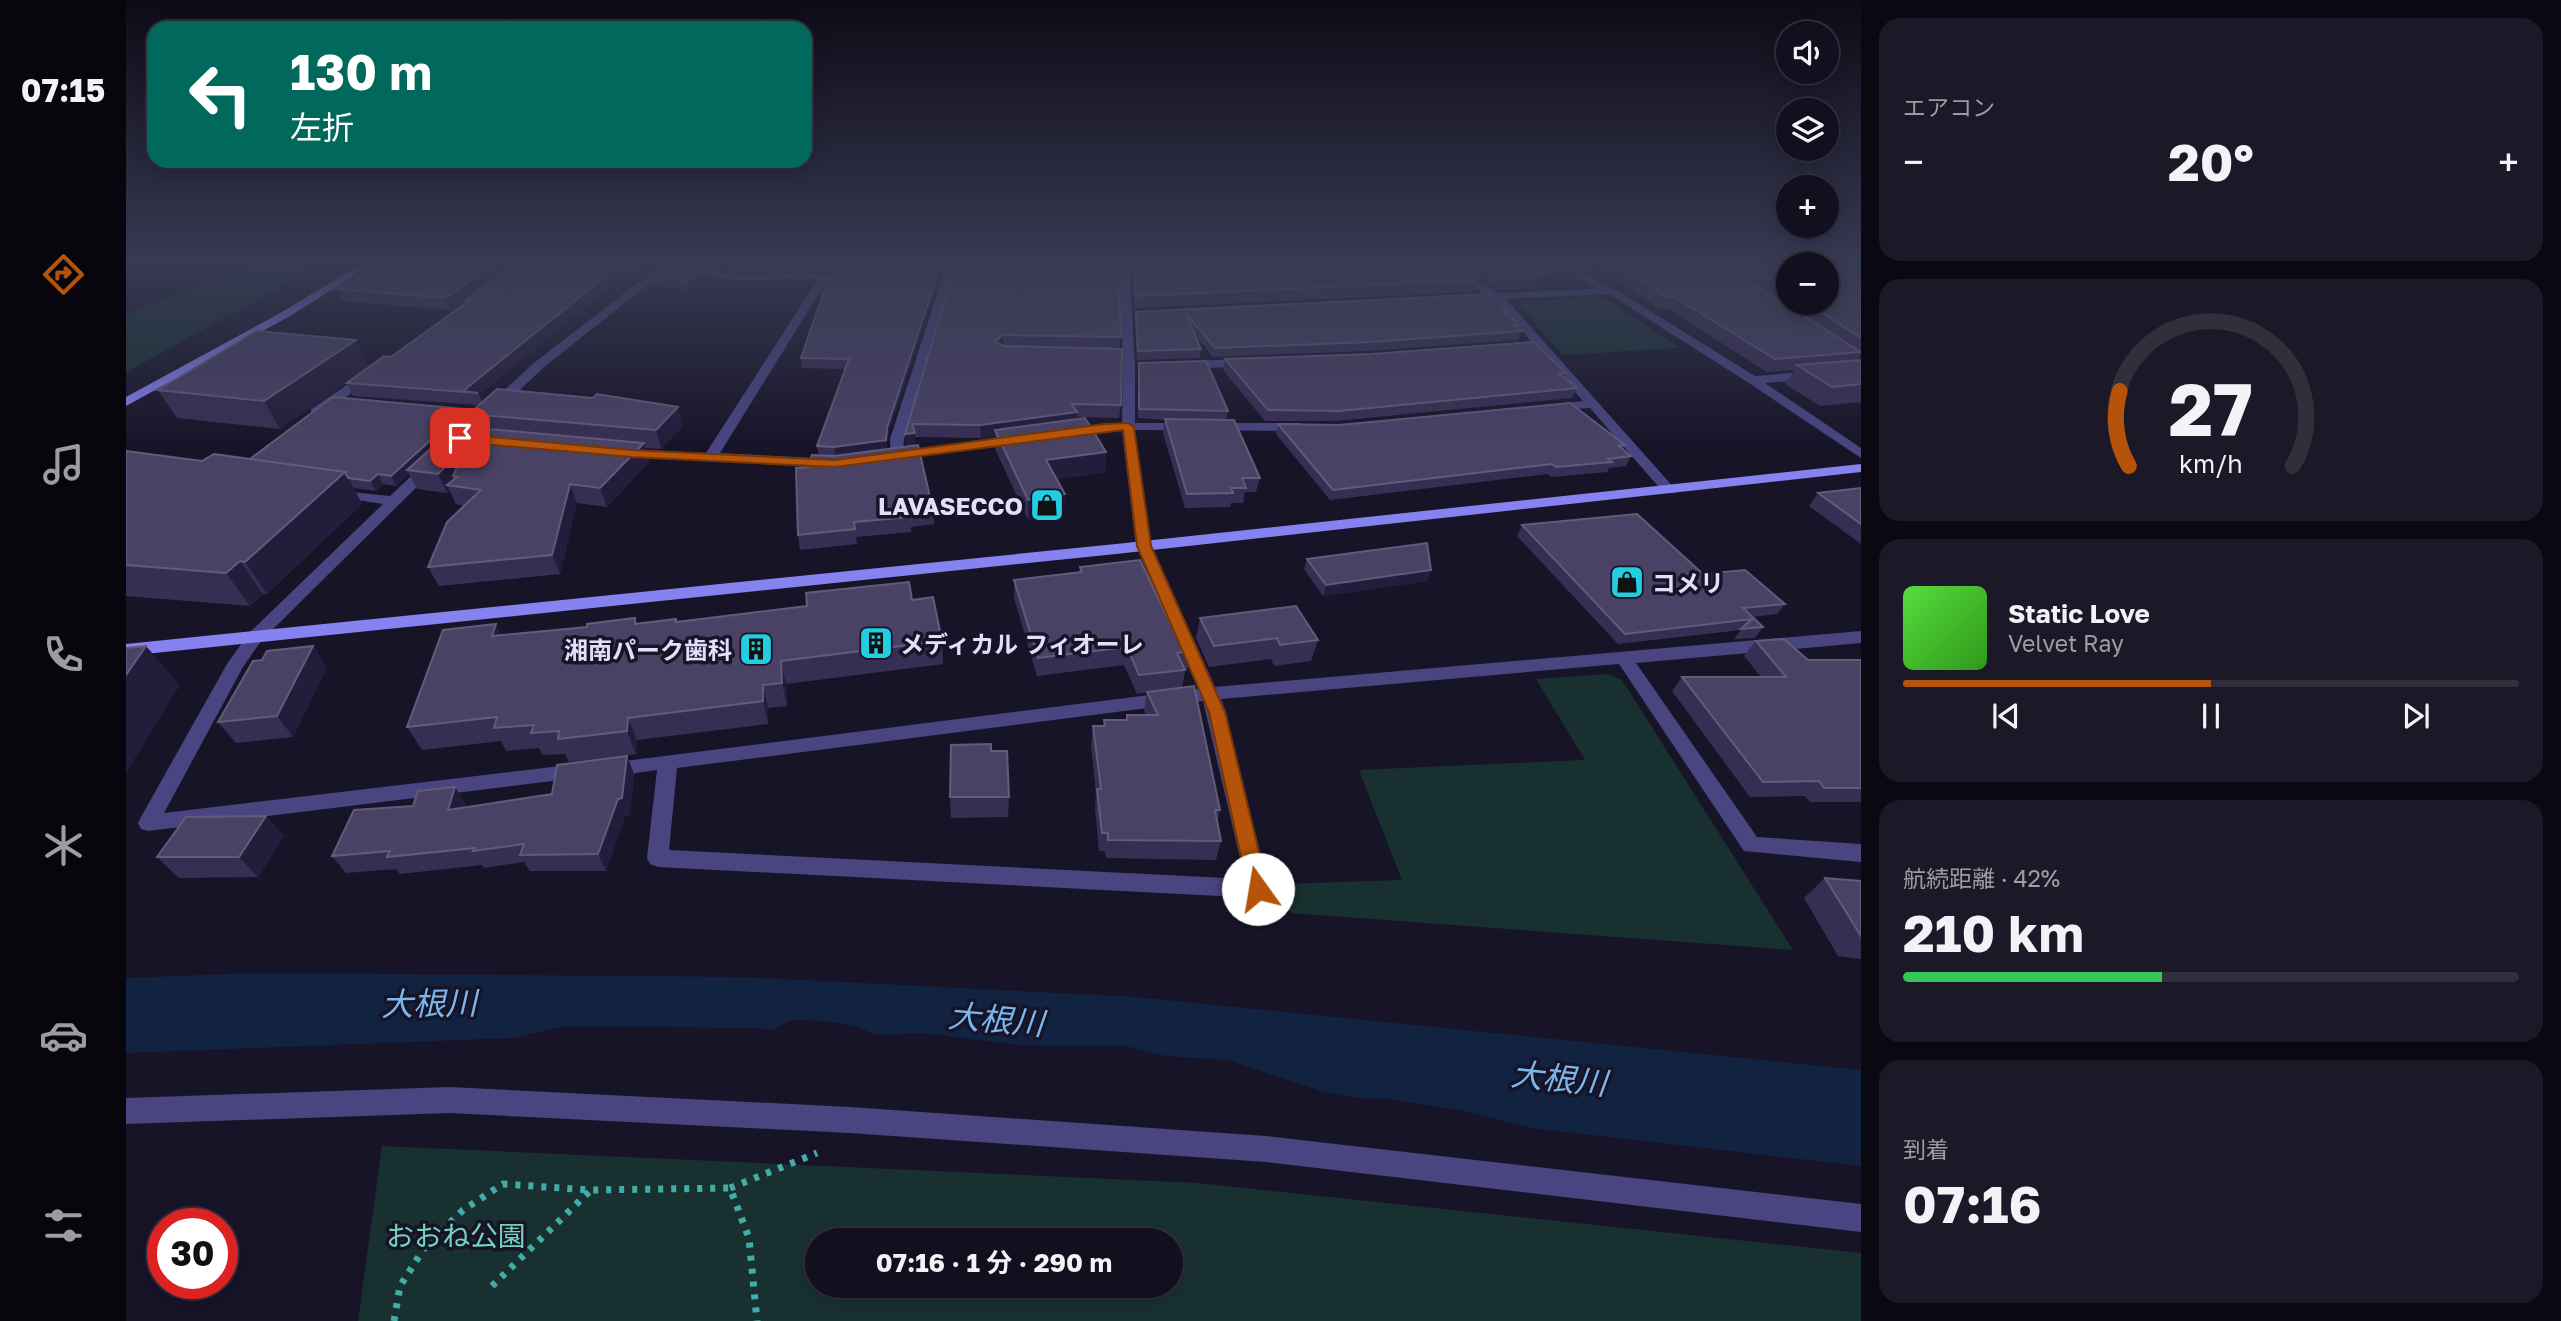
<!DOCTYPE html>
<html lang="ja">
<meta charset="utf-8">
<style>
:root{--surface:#120f1e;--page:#1b1827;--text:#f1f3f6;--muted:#9c9ca4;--line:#312f3c;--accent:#b45309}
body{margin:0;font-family:"Golos Text","Noto Sans JP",sans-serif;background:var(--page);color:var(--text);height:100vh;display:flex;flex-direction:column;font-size:26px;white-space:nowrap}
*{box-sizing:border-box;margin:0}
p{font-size:23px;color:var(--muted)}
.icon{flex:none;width:38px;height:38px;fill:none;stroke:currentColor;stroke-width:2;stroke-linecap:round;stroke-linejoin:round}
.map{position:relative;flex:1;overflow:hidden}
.panel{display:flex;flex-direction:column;gap:18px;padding:18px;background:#0a0810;width:700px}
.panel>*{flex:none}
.hud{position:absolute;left:21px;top:21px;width:665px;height:147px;border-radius:21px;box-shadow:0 4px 18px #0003,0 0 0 2px var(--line);background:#00695c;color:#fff;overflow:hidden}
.buttons{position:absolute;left:1650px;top:21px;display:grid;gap:14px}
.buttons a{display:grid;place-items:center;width:63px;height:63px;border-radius:50%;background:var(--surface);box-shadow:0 4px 18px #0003,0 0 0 2px var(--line);font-size:35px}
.speed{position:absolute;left:21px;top:1208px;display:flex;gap:14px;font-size:35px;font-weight:700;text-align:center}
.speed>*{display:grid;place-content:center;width:91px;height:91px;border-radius:50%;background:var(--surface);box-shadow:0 4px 18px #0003,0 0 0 2px var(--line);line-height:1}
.speed .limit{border:10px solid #d22;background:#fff;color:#111}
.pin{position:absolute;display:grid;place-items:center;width:60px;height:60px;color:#fff;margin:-30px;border-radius:14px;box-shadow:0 4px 10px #0006}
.me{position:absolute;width:77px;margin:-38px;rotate:347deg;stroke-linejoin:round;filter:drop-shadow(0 0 5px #0008)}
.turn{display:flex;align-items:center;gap:24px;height:147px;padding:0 28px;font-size:32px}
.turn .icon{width:91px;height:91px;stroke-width:2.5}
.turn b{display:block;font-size:49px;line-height:60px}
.big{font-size:52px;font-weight:700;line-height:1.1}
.panel .tile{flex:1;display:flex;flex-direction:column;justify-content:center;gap:10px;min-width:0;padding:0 24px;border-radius:21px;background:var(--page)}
.panel .dial{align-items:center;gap:0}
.dial svg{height:182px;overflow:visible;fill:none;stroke:var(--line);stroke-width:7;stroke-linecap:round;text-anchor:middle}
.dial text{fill:var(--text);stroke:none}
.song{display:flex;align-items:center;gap:21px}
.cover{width:84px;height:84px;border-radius:10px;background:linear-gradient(135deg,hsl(110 70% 55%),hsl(110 70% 35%))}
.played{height:7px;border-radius:4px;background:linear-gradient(90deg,var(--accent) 50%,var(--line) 50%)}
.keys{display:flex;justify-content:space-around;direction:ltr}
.heat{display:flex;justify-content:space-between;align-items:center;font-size:38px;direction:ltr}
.charge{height:10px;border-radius:5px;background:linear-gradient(90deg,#34c759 42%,var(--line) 0)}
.trip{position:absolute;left:679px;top:1228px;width:378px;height:70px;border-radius:35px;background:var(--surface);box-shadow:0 4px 18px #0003,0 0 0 2px var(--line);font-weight:700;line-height:70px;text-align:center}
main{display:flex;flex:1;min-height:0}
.tabs{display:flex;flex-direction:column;width:126px;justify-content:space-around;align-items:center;background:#07060c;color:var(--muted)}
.tabs .icon{width:49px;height:49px}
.tabs .on{color:var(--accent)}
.tabs b{font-size:32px;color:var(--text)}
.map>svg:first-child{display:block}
.green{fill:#183130;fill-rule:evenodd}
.water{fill:#122342}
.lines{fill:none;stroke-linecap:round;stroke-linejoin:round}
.path{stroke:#41ada8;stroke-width:7;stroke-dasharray:5 8;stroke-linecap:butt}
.street{fill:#484581;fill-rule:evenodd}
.secondary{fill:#8682ef;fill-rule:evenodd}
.wall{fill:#372f53;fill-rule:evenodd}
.shaded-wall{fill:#231c3a}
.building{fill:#494265;stroke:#615b7c;stroke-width:2}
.route{fill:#b45309;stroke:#753606;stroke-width:2}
.labels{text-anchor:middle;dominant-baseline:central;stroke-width:7;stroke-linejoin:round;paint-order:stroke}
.poi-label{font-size:24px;font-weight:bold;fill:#e2dffb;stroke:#181428;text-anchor:end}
.near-park-label{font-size:28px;fill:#73d3bc;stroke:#181428}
.near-water-label{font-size:32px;font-style:italic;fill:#7ab7ee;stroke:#181428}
</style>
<main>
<nav class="tabs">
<b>07:15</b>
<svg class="icon on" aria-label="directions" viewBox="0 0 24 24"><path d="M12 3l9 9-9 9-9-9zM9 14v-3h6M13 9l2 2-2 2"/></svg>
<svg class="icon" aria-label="music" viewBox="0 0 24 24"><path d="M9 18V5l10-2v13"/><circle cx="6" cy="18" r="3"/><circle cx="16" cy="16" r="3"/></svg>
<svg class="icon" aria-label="phone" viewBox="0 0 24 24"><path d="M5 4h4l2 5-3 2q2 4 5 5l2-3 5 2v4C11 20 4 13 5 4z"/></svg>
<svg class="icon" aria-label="climate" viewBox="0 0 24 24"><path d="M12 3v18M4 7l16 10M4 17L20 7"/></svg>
<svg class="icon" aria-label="car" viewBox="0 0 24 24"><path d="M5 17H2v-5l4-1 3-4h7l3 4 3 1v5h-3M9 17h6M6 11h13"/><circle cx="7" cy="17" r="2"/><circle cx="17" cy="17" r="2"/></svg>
<svg class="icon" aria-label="filters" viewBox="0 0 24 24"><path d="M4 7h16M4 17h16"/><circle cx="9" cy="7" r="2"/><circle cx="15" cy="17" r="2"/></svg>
</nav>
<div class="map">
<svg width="1735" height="1321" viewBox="0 0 1735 1321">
<rect width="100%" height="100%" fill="#181428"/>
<path class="green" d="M153,262l33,1 -34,26 -152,83v-58l80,-32z
M1468,297l10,1 76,50 -117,7 -46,-52 3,-2z
M1482,674l14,6 171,270 -503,-37 -7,-29 119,-4 -43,-110 226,-10 -49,-81z
M256,1146l815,37 664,70v68h-1503zM691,1241h354v45h-354z"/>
<path class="water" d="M128,973l486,4 395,20 726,73v96l-330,-38 -60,-16 -81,-13 -30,-1 -38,-7 -95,-31 -61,-4 -40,-10 -106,-1 -97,-12 -46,2 -23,-9 -31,-5 -33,-1 -17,10 -17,-2 -190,-2 -54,12 -386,15v-75z"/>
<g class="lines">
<path class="path" d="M604,1188l87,-35
M366,1286l98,-95
M268,1321l6,-35 25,-39 38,-37 40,-26 87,6 140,-2 19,50 8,83"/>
<path class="street" d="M539,262h11l-133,106 -84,79h-10v-6l86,-79z
M993,262h10l6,105v56h165l7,4 -7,4 -165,-1 17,116 63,141 646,-56v12l-225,20 121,174 104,7v18l-117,-11 -125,-187 -398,35 5,13 43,177 -3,7 -8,2 -600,-31 -8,-3 -3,-6 10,-88 -49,7 -7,-3 -3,-5 3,-5 597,-75 -62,-143 -14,-115 -52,5 -7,-4 7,-4 52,-4 1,-57zM1077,701l42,178 -576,-29 8,-82z
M1421,262h12l56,27 140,87 106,-9v8l-96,8 96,65v10l-112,-75 -140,-89 -103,5 170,191 -2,3h-10l-74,-85 -43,3v-6l36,-4 -88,-101h-28v-4l18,-2 -34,-20 9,-2 39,21 99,-4z
M849,264l4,1v4l-25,3 -50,167 -1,12 115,-16 7,4 -7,4 -127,16 -1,-20 54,-166 -28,2 -5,-3 5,-3z
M552,266l56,8h123v4l-4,1h-25l-108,174 114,6 7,4 -2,3 -220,-10v-6l5,-1 82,4 112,-174 -84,1 -60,-9v-4z
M1122,359l6,4 -2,3 -67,3 -6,-4 6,-4z
M242,371l4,1v6l-51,37h-10v-6z
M305,461l7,4 -2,3 -175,173 -18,26 -79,146 413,-49 7,3 3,5 -3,5 -436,54 -7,-2 -3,-6 3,-6 86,-153 22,-31 134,-129 -52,-8v-6l59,6 36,-34z
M324,1087l400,20 416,29 595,68v28l-595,-70 -416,-29 -400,-20 -324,11v-26z"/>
<path class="secondary" d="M239,262h11l-86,54 -164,90v-9l156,-85z
M1735,464v8l-745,82 -990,102v-12l990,-100z"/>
</g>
<path class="wall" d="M257,262h263l2,10 -13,10 -16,-2 -140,115 3,7 201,24 -22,23 -16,-1 4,14 -42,45 -30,-4 -17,71 -121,12 -11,-19 36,-61 -8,-2 -6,-13 -3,2 -30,-4 -8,-15 -13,12 -13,-2 -7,7 -22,-3 8,16 -95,90h-4l-13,12 -124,-10v-145l76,10 48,-2 219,-40 -8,8 14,1 -6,-14 9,-9 -125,-9 -6,-13 44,-26 75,-55 -1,-2 -15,10 -107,-9 -6,-12z
M551,262h441l3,75 -2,12 2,56 -2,13 -42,-1v2l29,33 -1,20 -49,7 8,35 -36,6 -33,-71v-13l-14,2 -66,-1v8l18,65 1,14 -23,3v5l-55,5 1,7 -57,6 -2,-15 10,-68 11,-12 -2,-9 28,-77 -43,-1 -1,-10 139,-82 -53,162v11l19,-2 49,-182 -152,8 -112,-7 -13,-2z
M1004,262h40l3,17 14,-17h674v94l-1,-1 -4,6 5,-1v42l-41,4 -35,-22 9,-14 -27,2 -99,-63h-8l-59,-39 -12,3 -13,-5 -4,10 -39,11 -33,1 -26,-13 -27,-10 31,13 -5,12 -339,16 -2,-46zM1662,264l39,39h-39z
M575,270l2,9 -15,11 -35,-5 -2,-9z
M1010,312h374l-1,4 11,9 -2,4 4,2 -4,9 -150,11 -155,6 -17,-21 5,13 -1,9 -63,2 -2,-40z
M230,340l13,27 -89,62 -103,-11 -19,-28z
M1099,359l341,14 -2,4 13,11 -5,10 -236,23h-71l-42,-51z
M1013,363l89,48 -2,9 34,58 -4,14h-11l-2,11h-12l-1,4 -45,1 -22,-75 2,-13 -27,-2z
M1152,424l347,21 -2,4 8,7 -5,10 -17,2 -2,4 -56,5 -3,-3 -218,26 -54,-66z
M1735,488v56l-52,-38 9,-13z
M1396,525l181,49 82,30 -8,10 -25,3 11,10 -8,11 -21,1 7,-9 -123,14 -101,-108z
M1181,559l124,11 -4,11 -104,15 -19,-27z
M954,567l90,56 21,28 -4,19 -2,1 -3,17 38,122 -3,12 4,19 -5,19 -110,-2 -1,-7h-6l-4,-43 1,-15 -5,-48 2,-19h10l1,-6h22l1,-5h19l-2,-4 3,-19 -10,2 -13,-29 -87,11 -23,-78v-18l65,-8z
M786,600l30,41 1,23 -157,20 1,22 -19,2v16l-131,16 -1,14 -67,8 -4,-8 -22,1 -4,-7 -33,3 -5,-10 -79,9 -15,-23 94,-92 86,-8 48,-9 2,5 40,-1z
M1074,618l118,22 -7,21 -37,5 -3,-7 -62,8 -13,-29z
M1630,641l52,19h53v142h-51l-5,-6 -55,1 -78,-106 10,-14h79l-17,-21z
M187,646l14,21 -34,70 -57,6 -18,-21 44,-62z
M865,751l18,46 -1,20 -57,1 -1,-21z
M501,756l7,18 -4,41 -5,1 -19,55h-76l-6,-9 -40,6 -2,-3 -82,9 -4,-5 -50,4 -14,-17 81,-50 53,-2 -1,4 87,-14z
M140,816l18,20 -26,41 -79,1 -22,-21z
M1699,878l36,3v78l-23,-3 -34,-58z"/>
<path class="shaded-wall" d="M372,262h21l-69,48 -5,-12z
M518,262h2l2,10 -13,10 -3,-12z
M1468,262h11l-4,8 -12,3z
M1451,266l-5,12 -39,11 4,-12z
M814,267v9l-53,162v13l-51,6 -2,-10 53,-19z
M490,268l3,12 -140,115 -1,-2 -15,-2z
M575,270l2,9 -15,11 -2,-9z
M877,335v12l-8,-6z
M230,340l13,27 -89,62 -16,-28z
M552,407l5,19 -22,23 -5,-19z
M339,409l4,10 -56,52 -6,-1 2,4 -13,12 -5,-10z
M951,412v13l-82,5v6l-14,2 -1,-13z
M789,433v14l-9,1 -1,-14z
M518,443l5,19 -42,45 -7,-19z
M339,447l-8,30 -4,-1 3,8 -9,1 3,6 -3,2 -9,-19z
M980,452l-1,20 -60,8 1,-20z
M219,472l17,32 -95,90 -22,-32z
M252,474l5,10 -7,7 -6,-10z
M444,484l7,19 -17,71 -8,-19z
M939,494l-1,20 -36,6v-20z
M114,561l23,33 -13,12 -24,-33z
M1305,570l-4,11 -104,15 3,-11z
M370,624l11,23 -15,-11z
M20,646l34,39 -54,88v-98z
M187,646l14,21 -34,70 -16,-21z
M655,661l5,23 1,22 -5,-23z
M637,685l5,23v16l-5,-23z
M502,718l9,22 -1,14 -9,-23z
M501,756l7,18 -4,41 -5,1 -19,55 -8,-17 20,-55z
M329,787l11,17 -7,23 -11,-17z
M140,816l18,20 -26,41 -19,-20z"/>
<path class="building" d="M257,262h115l-53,36 -108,-9z
M393,262h125l-12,8 -16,-2 -153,123 15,2 -131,-10 37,-27 7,1 79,-57h-5z
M849,262h143l3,75 -118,-2 -8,6 8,5 119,3 -1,56 -49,-1 5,8 -97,13 -68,-1 3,9 -10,1 51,-171z
M1008,262h36l3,17 14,-17h231l25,4 35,14 -342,16z
M1342,262h100l9,4 -40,11 -33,1 -26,-13z
M1486,262h100l27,13 122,77 -86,7 -101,-62h-7z
M1612,262h101l22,9v67l-54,-35h20v-39h-39v27l-29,-19z
M539,265l36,5 -15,11 -35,-5z
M814,267l-53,161 -1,12 -52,7 -17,-1 32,-87 -48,-1 29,-84z
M1364,294l20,18h-6l16,13h-6l8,6 -151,11 -156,6 -29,-34 15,35 -63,2 -2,-39z
M131,331l99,9 -92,61 -106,-11z
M1408,342l32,31 -7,1 18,14 -238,23 -71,-1 -43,-51 146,-5z
M1735,360v24l-29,3 -35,-22z
M1080,361l22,50 -89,-2v-46z
M371,389l96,9 4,-4 81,13 -22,23 -187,-16z
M207,397l132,12 -74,67 -13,-2 -8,7 -22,-3 -3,-6 -95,-13z
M1444,403l55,42 -6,1 12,10 -23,3 4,3 -56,5 -4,-3 -219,26 -55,-66 61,1z
M959,418l21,34 -60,8 19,34 -37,6 -33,-70z
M1039,419l69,1 26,58h-18l4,10h-15l2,5 -46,1z
M330,426l188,17 -44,45 -30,-4 -18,71 -124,12 19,-45 34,-32 -34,-5 10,-8 -4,-1 12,-29 -27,27 -31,-4z
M792,445l15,65 -24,2 1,5 -56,5 1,7 -57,6 -2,-67 12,-1 4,-12 22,1z
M0,451l76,10 12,-7 131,18 -100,90 -5,-1 -14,12 -100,-8z
M1735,488v36l-43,-31z
M1511,514l66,60 42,-4 40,34 -42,4 20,19 -22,2 11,-10 -127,15 -103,-109z
M1301,543l4,27 -105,15 -19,-26z
M1014,560l30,63 8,-1 13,29 -14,2 8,17 -46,5 -12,-28 -89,11 -24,-78 68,-8 -2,-5z
M783,582l3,18 21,-3 9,44 -161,20 1,22 -19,2v16l-135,17 -1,13 -69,8 1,-8 -28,2 3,-8 -40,3 3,-11 -90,10 36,-97 53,-6 -4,12 95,-9v-3l48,-6v6l41,-5v3l131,-16 -1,-13z
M1170,606l22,34 -38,5 -3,-7 -63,8 -14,-28z
M1658,639l24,21h53v128h-37l-5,-7 -56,1 -81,-105h104l-30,-36z
M20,646l-20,29v-27z
M187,646l-36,70 -59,6 35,-61 9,-1 5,-9z
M1068,686l26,124h-5l6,31 -113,-1v-7h-6l-5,-44h4l-8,-63h12l-1,-6h23v-5h31l-11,-23z
M865,744v7h16l2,46h-59l1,-52z
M501,756l-5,42 -4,1 -20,55 -78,1 4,-11 -51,7 2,-3 -88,9 3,-6 -58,5 22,-46 59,-4 5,-15 37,-4 -7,23 104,-16 5,-29z
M140,816l-27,41h-82l29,-40z
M1699,878l36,3v55z"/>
<linearGradient id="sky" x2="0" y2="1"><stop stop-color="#0d0b16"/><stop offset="0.59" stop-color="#373a53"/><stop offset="1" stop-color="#373a53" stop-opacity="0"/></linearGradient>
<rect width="1735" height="446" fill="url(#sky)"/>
<path class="route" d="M978,424l24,-1 6,4 17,119 74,166 43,177 -3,6 -7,3 -7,-3 -3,-6 -39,-177 -72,-166 -14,-116 -288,37 -204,-10 -171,-15 -6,-4 6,-4 171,16 204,10z"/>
<defs>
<g id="shop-square" transform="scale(1.75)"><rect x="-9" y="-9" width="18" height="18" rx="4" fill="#23cde2" stroke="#181428"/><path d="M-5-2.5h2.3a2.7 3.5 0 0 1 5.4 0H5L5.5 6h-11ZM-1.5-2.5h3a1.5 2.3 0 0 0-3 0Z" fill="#111"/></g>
<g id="building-square" transform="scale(1.75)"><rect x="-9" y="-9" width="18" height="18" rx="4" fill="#23cde2" stroke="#181428"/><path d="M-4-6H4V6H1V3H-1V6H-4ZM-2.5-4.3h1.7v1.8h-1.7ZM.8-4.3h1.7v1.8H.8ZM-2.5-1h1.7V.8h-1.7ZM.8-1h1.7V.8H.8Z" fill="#111"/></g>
</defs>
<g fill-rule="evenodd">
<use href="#shop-square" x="921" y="505"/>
<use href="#shop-square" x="1501" y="582"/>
<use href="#building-square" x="750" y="643"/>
<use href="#building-square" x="630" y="649"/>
</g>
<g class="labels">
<g class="poi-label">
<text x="897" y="505">LAVASECCO</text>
<text x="1526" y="582" text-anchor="start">コメリ</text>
<text x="774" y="643" text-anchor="start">メディカル フィオーレ</text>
<text x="606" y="649">湘南パーク歯科</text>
</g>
<g class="near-park-label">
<text x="330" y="1235">おおね公園</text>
</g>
<g class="near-water-label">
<text transform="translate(303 1003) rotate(-1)">大根川</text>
<text transform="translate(870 1019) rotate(5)">大根川</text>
<text transform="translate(1433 1078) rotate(6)">大根川</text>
</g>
</g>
</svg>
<div class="buttons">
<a><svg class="icon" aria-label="sound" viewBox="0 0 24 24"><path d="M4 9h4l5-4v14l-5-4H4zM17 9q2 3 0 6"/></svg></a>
<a><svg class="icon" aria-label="layers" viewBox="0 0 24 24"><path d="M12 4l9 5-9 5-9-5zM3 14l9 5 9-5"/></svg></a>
<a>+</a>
<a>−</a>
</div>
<div class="speed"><div class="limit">30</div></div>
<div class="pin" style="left:334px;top:438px;background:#d93025"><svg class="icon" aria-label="arrive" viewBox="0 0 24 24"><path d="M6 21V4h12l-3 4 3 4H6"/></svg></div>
<svg class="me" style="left:1132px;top:889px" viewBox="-20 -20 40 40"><circle r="19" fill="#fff"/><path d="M0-13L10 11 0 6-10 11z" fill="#b45309"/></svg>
<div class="trip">07:16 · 1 分 · 290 m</div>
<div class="hud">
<div class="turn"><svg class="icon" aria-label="left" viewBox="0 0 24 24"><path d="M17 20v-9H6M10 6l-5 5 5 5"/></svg><div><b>130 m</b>左折</div></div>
</div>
</div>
<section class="panel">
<div class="tile"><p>エアコン</p>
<div class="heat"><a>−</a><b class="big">20°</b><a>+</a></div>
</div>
<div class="tile dial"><svg viewBox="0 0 100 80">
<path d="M14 69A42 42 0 1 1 86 69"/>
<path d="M14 69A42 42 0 0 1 10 36" stroke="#b45309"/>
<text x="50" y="56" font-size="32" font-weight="700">27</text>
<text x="50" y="72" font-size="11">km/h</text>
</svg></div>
<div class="tile">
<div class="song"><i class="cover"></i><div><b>Static Love</b><p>Velvet Ray</p></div></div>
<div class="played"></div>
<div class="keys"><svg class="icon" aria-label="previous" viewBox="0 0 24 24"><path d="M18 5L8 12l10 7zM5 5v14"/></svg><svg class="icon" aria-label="pause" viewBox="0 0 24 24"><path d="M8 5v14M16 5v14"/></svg><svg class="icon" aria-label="next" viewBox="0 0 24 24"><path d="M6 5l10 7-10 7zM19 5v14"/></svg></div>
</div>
<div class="tile"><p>航続距離 · 42%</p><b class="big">210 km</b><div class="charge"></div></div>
<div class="tile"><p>到着</p><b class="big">07:16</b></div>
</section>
</main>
